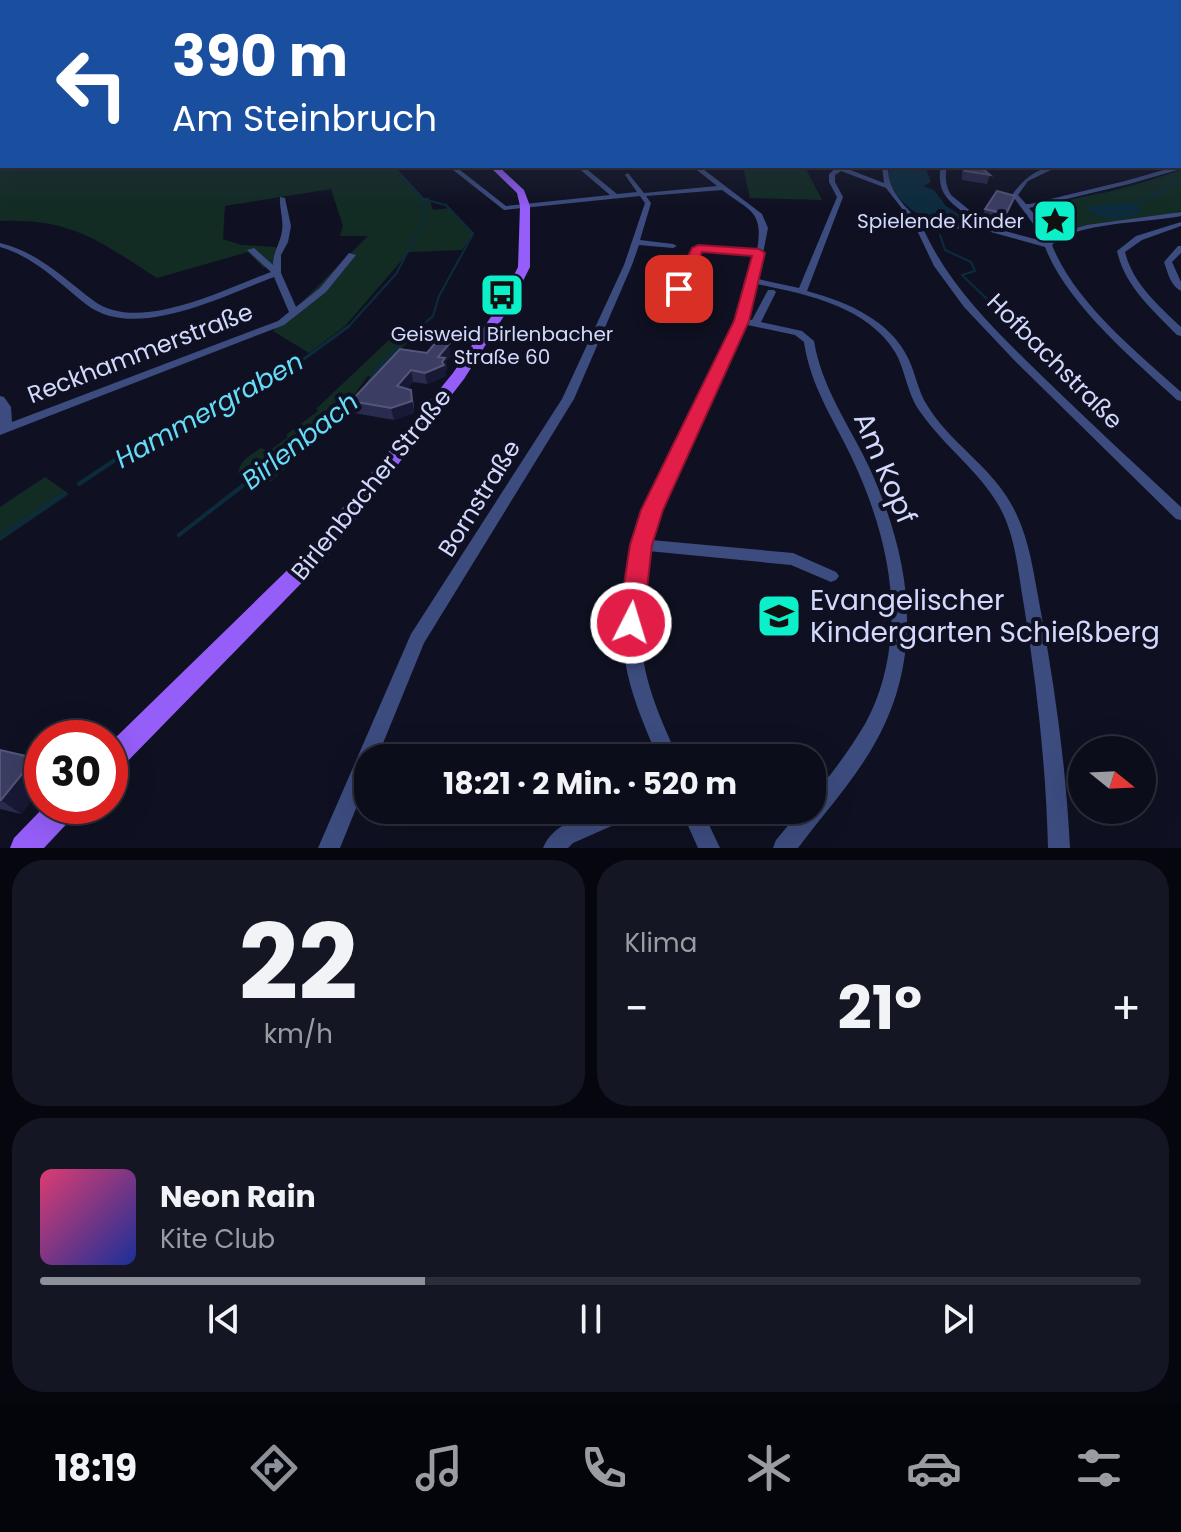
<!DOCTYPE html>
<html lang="de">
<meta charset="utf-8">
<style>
:root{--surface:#0b0d1a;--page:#141623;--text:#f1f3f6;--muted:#9a9ca2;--line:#2b2d39;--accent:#8c9099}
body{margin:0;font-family:Poppins,sans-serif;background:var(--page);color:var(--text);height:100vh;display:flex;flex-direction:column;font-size:30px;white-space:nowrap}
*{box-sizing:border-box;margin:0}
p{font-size:26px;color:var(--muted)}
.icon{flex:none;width:44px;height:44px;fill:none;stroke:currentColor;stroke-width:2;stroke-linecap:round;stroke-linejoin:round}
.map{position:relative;height:848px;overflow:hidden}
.sheet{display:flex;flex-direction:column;gap:12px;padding:12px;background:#06070e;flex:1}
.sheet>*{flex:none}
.top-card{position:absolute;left:0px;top:0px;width:1182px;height:168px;box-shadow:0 8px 32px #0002,0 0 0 2px var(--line);background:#1a4fa0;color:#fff;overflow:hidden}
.needle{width:52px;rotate:108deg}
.tools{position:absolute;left:1068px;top:736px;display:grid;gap:16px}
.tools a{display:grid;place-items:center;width:88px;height:88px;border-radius:50%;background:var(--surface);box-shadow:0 8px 32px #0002,0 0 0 2px var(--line);font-size:40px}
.speed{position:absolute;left:24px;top:720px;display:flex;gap:16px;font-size:40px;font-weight:700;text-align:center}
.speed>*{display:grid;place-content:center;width:104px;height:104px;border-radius:50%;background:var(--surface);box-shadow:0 8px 32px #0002,0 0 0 2px var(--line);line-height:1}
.speed .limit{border:12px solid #d22;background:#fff;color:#111}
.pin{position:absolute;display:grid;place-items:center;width:68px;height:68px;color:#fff;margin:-34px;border-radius:16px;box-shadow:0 4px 12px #0006}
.me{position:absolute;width:88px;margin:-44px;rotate:5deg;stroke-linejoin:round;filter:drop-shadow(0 0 6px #0008)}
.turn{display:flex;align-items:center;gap:28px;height:168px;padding:0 40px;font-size:36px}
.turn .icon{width:104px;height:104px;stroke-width:2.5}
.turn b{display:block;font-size:56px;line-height:68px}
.big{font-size:60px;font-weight:700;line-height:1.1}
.sheet .card{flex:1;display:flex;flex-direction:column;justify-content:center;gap:12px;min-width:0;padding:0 28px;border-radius:32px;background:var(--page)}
.sheet .dial{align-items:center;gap:0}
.dial b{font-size:104px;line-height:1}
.song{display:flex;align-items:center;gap:24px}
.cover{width:96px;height:96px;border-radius:12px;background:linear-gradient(135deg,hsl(340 70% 55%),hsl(230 70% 35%))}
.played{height:8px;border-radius:4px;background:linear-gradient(90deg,var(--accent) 35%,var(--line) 35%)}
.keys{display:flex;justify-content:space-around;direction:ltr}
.heat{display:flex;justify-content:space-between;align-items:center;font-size:44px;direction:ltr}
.sheet .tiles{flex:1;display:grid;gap:12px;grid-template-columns:1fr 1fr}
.card:last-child{grid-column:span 2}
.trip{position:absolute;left:354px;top:744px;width:472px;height:80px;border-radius:32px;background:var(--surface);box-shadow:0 8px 32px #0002,0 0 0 2px var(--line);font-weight:700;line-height:80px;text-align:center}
.dock{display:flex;height:128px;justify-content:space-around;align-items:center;background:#04050a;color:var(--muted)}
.dock .icon{width:56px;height:56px}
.dock .on{color:var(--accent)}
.dock b{font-size:36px;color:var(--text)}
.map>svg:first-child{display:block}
.green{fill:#122c24}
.water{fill:#0c2c3e}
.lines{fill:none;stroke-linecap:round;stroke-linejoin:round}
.stream-far2{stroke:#0c2c3e;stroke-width:2}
.stream-far1{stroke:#0c2c3e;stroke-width:3}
.stream{stroke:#0c2c3e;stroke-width:4}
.minor{fill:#3c4c7f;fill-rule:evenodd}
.major{fill:#955ef8;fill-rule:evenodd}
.wall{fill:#292b4f}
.shaded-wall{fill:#171935}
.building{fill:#3b3e62;stroke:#53567a;stroke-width:2}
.route{fill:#e11d48;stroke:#92132f;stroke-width:2}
.labels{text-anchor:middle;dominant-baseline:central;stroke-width:8;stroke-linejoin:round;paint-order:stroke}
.far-poi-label{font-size:20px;fill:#d2d9fd;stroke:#0f1122;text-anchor:end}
.street-label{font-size:24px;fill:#d2d9fd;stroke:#0f1122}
.water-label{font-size:26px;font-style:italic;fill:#65dcf8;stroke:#0f1122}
.near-street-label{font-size:28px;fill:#d2d9fd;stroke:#0f1122}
.near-poi-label{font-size:28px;fill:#d2d9fd;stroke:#0f1122;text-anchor:start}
</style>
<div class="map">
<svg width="1181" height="848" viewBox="0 0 1181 848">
<rect width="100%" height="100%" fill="#0f1122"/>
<path class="green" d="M0,91l2,75h392l30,32h5l4,12 17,-2 24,25 -12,17 -53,2 -64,74 -36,27 -36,-22 95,-95h-28l3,-10 -12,-37 -106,17 -2,33 18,6 35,2 3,17 -15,4 -16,-16 -91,26c-58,-37 -85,-60 -157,-57z
M743,167l63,2 16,31 -72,-2z
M1181,170v41l-33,9 -91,9 -15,-5 -6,-7c29,-22 51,-19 84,-28 20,-6 41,-12 61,-19z
M411,336h4l-20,18 -13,25 -14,-3 -27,37 4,2 -75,67 -32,-8c2,-14 11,-18 23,-26l8,3 19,-14 -2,-2 32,-24 -2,-2 75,-71 14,2z
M45,477l24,17 -69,47v-34z"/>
<path class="water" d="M888,166h37l6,16 -8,4 11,4 12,16 18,12c-32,14 -74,-15 -76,-47l6,-2z
M1128,202l12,4v7c-18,7 -40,9 -55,-6z"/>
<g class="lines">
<path class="stream-far2" d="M393,166l30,33 23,6 27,29 -34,62 -6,20 -7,6
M423,199l1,19
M1136,203l30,-13 4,-7 11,-2
M940,235l5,15 26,12 4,9 -13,4 25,24
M1013,323l5,3
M347,328l49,-54 28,-53"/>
<path class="stream-far1" d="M1040,344l23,18
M365,387l18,-26 26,-25
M118,458l41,-23 123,-60 67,-49
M278,458l74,-57"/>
<path class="stream" d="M79,484l42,-28
M179,535l102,-79
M0,537l64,-43"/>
<path class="minor" d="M1180,121h1v4h-1z
M1180,130h1v4h-1z
M1180,150h1v4h-1z
M1181,165v4l-52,15 -100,24 11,13 22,11 25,-7 94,-13v4c-34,7 -106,6 -129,29 23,58 84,106 129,147v9l-4,-1c-45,-42 -110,-96 -132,-153l-58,-16 -65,-5c27,61 74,105 121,151 45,44 92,87 138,130v13l-5,-1 -161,-158 -51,-54 -30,-41 -20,-42 -28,-36 -45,-17 -6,4v7l8,15 -36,94c40,11 84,29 102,69 7,15 9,31 18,45 22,37 62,60 83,97 19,32 23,68 30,105 15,80 26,160 30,241h-22c-2,-81 -11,-162 -24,-242 -6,-33 -8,-70 -25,-100 -20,-35 -55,-60 -78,-93 -14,-18 -15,-42 -26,-61 -28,-46 -90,-58 -138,-68l-12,35 7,1 16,-30h6l2,2 -15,30 41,9 12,10c8,48 36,85 56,128 42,93 56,190 1,281 -21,35 -49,66 -73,98h-25l3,-8 25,-30h11c0,-4 -1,-8 0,-12 2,-8 13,-17 19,-24 12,-16 24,-33 34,-50 16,-29 24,-61 26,-94 4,-60 -15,-122 -41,-176 -18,-37 -40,-70 -46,-112l-9,-7 -52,-11 -72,158 -20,58 142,13 43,19 3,4 -3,4 -5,2 -40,-17 -143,-14c-9,46 -12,92 2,137 7,24 18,47 28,70h-20c-13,-31 -28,-64 -33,-98 -19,-150 99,-265 131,-405l-55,-4 -18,38 -4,3 -4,-3 20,-43 62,4c7,-39 -7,-39 -35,-60l-76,6 5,7 -11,37 33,4 4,2 -4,2 -34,-3 -7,20 -58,134 -150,244 -47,115h-9v21l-28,69h-22l93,-214 151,-235 62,-134 21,-62 -5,-7 -136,14 -56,-44h7l51,40 104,-11 -34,-29h7l34,28 20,-2 -12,-17 3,-2 16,20 73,-7 -25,-20h7l63,48 6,14 -10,51 41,9 38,-91 -8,-15v-8l7,-6 -4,-2h8l44,17 -2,-17h6c-1,24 16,39 31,55l61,5c-21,-20 -46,-26 -39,-60h6c-2,11 -2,19 4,29l39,32 56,15 10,-8 -22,-9 -22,-30c11,-16 27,-29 47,-29l-31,15 -10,14 8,9h4l95,-23z
M280,197l5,1 6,28 -3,16 -7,13v18l15,34 24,-19 29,-35 7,2 -30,37 -42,33 -284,110v-39l4,1 7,10 1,15 266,-101 11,-9 -15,-35c-49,18 -138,65 -187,28 -28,-22 -52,-48 -87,-58v-4c38,9 63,35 94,58 45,33 131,-12 177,-29l-24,-22 7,-2 19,17c0,-13 7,-21 9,-34 2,-11 -3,-23 -2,-34z
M1181,222v4l-39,14 -17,12c8,32 33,53 56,75v9l-4,-1c-24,-25 -52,-48 -60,-84l19,-15z
M1178,246h3v7l-9,9 9,20v9c-11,-6 -13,-18 -17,-29z
M600,810h35l-3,7 -59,26 -5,5h-25c10,-24 35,-29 57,-38z
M681,810h21l18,38h-22z"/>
<path class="major" d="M489,166h9l26,24 6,16v61l-19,38 -47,74 -140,181 -205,210 -9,4v-31l200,-195 143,-175 46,-68 19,-38 2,-61 -3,-13z
M45,806h33l-4,10 -30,32h-34l4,-10z"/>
</g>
<path class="wall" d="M962,166h17l11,9 -3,9 -25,-4z
M1013,202l-9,17 -21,-4 2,-6z
M427,353l24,3 -5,5 1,8 -2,3 1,4 -19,8 -14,-2 -6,7 7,13v11l-20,7 -40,-7 -3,-12z
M0,750l35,8 7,6v23l-21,27 -21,-5z"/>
<path class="shaded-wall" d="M449,344l2,12 -5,5 1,8 -2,3 1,4 -19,8 -2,-11z
M411,370l2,12 -14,16 -2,-12z
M411,390l3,23 -20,7 -3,-12z
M35,758l7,6v23l-21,27 -20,-14z"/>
<path class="building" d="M965,166h14l11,9 -25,-4z
M997,191l18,5 -9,18 -21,-5z
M436,342l13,2 -11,13 7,1 -3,4 2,3 -19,8 -14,-3 -14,16 14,4 1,11 -21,7 -40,-7 49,-52 27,4z
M0,750l35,8 -34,42h-1z"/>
<linearGradient id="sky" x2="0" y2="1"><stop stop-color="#080913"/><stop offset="0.44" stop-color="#31384f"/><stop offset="1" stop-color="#31384f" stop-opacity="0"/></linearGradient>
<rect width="1181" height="209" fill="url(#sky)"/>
<path class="route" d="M698,245l61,4 6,4 -16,68 -86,189 -11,35 -9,78 -3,8 -9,3 -9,-3 -4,-8 12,-78 11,-35 93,-189 18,-65 -50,-4 -18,40h-10l-2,-3 20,-41z"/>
<defs>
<g id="sight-square" transform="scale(2.3)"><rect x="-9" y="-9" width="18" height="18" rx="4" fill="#0bf0c9" stroke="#0f1122"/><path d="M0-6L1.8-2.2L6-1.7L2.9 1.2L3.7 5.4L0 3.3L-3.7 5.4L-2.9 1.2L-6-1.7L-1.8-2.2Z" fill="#111"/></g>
<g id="bus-square" transform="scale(2.3)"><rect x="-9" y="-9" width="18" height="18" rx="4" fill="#0bf0c9" stroke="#0f1122"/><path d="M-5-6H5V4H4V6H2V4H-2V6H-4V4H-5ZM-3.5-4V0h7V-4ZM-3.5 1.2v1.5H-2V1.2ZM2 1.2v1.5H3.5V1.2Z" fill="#111"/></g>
<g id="school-square" transform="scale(2.3)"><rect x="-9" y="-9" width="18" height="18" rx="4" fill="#0bf0c9" stroke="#0f1122"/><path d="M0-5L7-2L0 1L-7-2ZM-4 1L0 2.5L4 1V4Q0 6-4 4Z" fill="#111"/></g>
</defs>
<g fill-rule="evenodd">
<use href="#sight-square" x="1055" y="221"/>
<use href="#bus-square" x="502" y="295"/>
<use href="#school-square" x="779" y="616"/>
</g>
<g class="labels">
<g class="far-poi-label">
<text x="1024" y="221">Spielende Kinder</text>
<text x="502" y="334" text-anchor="middle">Geisweid Birlenbacher<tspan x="502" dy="23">Straße 60</tspan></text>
</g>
<g class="street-label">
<text transform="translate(140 353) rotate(-21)">Reckhammerstraße</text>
<text transform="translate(1055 361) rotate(45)">Hofbachstraße</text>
<text transform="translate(371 484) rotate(-51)">Birlenbacher Straße</text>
<text transform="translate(479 498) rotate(-58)">Bornstraße</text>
</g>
<g class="water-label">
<text transform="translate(209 410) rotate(-29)">Hammergraben</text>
<text transform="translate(300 441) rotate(-38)">Birlenbach</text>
</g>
<g class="near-street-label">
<text transform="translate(885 468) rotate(67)">Am Kopf</text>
</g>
<g class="near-poi-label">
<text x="810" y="600">Evangelischer<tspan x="810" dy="32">Kindergarten Schießberg</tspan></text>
</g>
</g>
</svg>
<div class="tools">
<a><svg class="needle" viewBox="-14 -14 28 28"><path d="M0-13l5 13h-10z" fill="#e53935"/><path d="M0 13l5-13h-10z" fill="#9a9ca2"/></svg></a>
</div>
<div class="speed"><div class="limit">30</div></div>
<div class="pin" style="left:679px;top:289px;background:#d93025"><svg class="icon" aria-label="arrive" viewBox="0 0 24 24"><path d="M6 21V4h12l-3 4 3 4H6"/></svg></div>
<svg class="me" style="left:631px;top:623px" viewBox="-20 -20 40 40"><circle r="17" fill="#e11d48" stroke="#fff" stroke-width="3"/><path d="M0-11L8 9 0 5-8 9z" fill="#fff"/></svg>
<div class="trip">18:21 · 2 Min. · 520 m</div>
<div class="top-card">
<div class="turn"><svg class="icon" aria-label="left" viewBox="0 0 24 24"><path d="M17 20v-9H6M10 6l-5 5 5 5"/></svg><div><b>390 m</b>Am Steinbruch</div></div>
</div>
</div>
<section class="sheet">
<div class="tiles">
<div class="card dial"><b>22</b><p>km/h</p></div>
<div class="card"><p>Klima</p>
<div class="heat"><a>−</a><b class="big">21°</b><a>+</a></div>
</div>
<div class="card">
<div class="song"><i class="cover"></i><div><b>Neon Rain</b><p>Kite Club</p></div></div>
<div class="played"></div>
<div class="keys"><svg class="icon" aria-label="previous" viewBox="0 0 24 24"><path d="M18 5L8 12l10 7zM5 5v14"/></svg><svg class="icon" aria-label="pause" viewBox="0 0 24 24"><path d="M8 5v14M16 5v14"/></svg><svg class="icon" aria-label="next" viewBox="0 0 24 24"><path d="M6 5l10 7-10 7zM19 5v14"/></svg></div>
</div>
</div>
</section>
<nav class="dock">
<b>18:19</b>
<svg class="icon on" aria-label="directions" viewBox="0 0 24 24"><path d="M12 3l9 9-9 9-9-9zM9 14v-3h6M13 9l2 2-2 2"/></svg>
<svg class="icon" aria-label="music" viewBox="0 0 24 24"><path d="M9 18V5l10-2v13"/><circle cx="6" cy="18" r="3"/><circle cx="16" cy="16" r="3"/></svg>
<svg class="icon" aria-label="phone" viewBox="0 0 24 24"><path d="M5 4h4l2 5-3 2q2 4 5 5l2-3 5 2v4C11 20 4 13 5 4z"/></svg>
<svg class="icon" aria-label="climate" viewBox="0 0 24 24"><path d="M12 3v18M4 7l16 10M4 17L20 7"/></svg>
<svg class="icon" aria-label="car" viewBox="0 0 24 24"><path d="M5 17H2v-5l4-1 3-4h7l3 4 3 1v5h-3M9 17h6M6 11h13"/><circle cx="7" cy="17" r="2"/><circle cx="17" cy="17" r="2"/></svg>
<svg class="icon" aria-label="filters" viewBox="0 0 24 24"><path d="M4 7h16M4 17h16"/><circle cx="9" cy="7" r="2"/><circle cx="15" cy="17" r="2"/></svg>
</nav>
